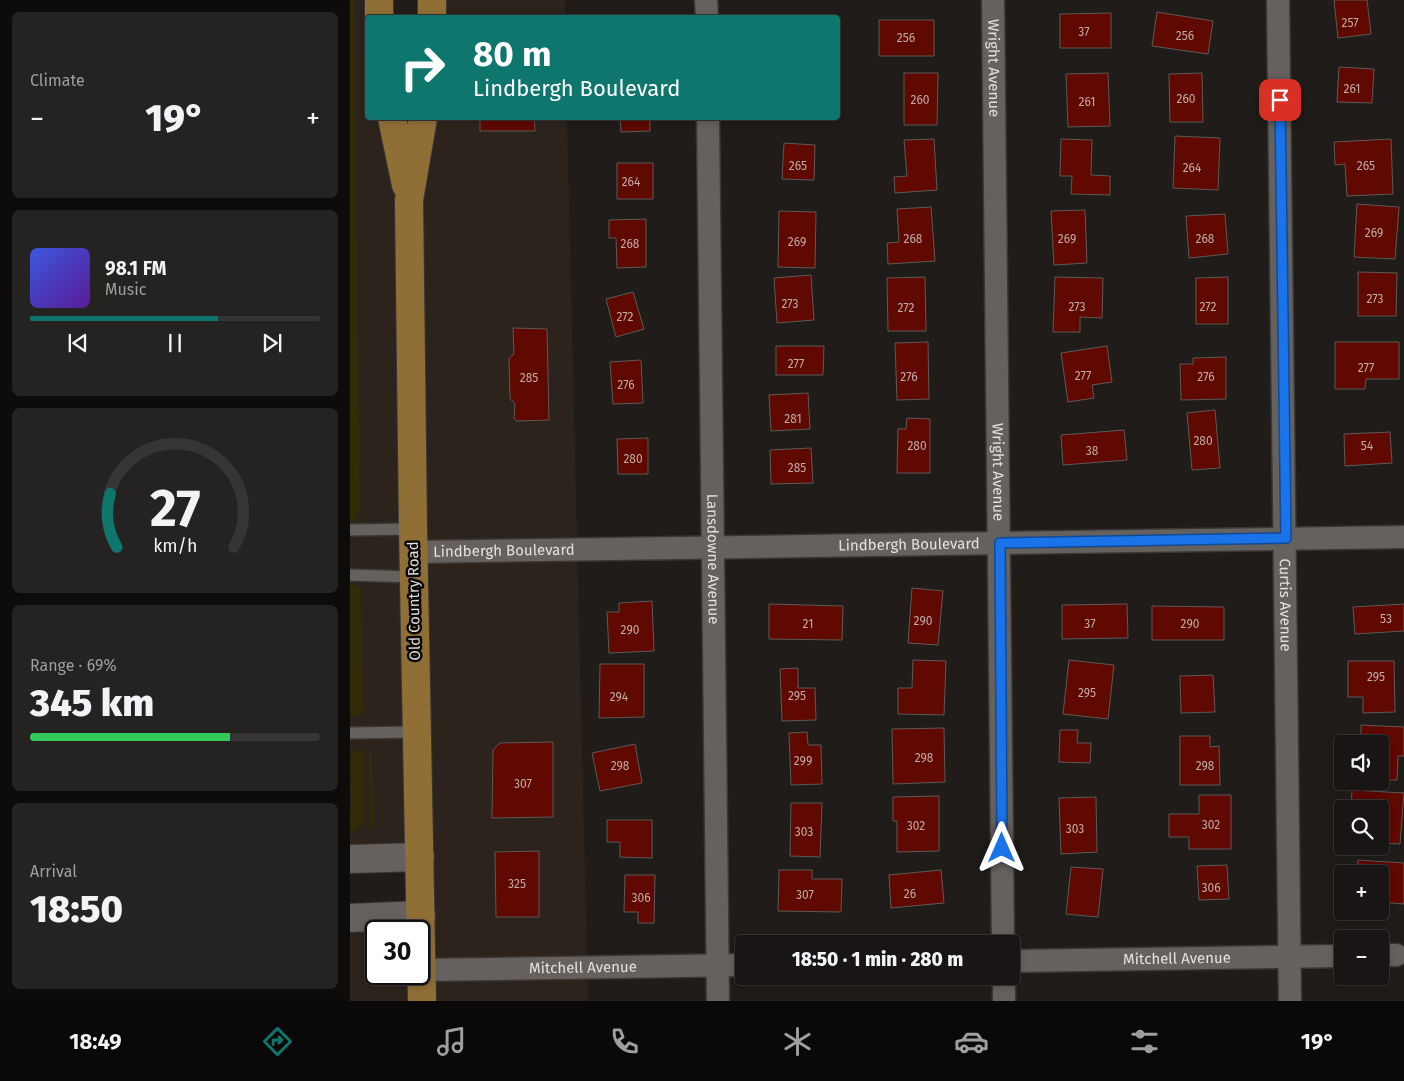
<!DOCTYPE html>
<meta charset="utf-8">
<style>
:root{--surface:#181514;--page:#252222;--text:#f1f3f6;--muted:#9f9fa0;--line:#363434;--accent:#0f766e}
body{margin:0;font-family:"Fira Sans",sans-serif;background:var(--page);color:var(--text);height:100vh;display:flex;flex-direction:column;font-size:19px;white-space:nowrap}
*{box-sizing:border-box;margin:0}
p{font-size:16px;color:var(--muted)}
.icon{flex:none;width:28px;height:28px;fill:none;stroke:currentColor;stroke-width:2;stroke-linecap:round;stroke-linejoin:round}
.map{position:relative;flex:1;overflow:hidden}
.panel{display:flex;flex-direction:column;gap:12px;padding:12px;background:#0d0c0b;width:350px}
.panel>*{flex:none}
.banner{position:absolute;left:15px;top:15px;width:475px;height:105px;border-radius:5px;box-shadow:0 2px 8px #0003,0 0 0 1px var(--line);background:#0f766e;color:#fff;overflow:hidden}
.tools{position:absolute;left:984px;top:735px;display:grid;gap:10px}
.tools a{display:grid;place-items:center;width:55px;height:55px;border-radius:5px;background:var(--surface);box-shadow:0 2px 8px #0003,0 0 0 1px var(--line);font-size:25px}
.speed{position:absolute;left:15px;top:920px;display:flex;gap:10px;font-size:25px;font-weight:700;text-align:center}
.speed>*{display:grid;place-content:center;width:65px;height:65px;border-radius:50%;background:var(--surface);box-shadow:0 2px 8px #0003,0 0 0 1px var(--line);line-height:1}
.speed .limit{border:2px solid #111;border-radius:8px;background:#fff;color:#111}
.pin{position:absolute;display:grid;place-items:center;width:42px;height:42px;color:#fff;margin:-21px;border-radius:10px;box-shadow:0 2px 8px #0006}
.me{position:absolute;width:55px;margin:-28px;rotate:0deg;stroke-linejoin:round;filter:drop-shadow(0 0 4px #0008)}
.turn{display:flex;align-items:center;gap:18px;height:105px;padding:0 25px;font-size:22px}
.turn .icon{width:65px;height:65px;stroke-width:2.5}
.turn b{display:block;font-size:35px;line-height:42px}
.big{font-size:38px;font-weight:800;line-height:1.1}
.panel .card{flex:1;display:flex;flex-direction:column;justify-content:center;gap:8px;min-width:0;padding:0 18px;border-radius:8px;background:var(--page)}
.panel .dial{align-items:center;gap:0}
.dial svg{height:130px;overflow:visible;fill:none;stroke:var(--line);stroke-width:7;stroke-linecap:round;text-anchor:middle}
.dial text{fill:var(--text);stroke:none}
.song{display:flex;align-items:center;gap:15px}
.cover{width:60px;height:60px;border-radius:8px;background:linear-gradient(135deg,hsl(230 70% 55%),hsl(270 70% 35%))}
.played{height:5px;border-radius:2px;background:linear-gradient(90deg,var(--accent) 65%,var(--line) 65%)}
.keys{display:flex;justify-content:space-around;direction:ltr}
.heat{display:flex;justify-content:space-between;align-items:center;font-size:28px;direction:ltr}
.charge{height:8px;border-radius:4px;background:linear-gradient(90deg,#34c759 69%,var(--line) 0)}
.trip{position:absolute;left:385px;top:935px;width:285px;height:50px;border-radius:5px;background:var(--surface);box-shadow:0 2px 8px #0003,0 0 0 1px var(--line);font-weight:800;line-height:50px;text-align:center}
.menu{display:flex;height:80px;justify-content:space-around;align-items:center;background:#0a0808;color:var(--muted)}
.menu .icon{width:35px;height:35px}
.menu .selected{color:var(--accent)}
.menu b{font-size:22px;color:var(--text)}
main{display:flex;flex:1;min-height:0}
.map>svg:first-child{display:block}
.built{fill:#2c231d;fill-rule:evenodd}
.green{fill:#322b07}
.building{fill:#5f0900;stroke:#5e5957}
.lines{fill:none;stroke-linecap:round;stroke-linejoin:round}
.service-casing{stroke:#3a3735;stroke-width:14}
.minor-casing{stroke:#3a3735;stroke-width:25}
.tertiary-casing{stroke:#3a3735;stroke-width:30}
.primary-casing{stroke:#3a3735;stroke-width:30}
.service{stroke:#65615e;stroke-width:11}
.minor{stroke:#65615e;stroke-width:22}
.tertiary{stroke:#65615e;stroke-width:28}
.primary{stroke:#906f36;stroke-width:28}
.route-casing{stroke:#114b97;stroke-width:12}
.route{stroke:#1a73e8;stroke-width:9}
.labels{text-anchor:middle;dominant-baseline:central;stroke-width:5;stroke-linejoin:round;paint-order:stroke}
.number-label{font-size:12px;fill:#c2aaa7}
.street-label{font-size:15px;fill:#e3e0df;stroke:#080706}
</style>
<main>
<section class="panel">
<div class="card"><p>Climate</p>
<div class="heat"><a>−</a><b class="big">19°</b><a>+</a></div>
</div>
<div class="card">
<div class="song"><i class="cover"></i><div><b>98.1 FM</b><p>Music</p></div></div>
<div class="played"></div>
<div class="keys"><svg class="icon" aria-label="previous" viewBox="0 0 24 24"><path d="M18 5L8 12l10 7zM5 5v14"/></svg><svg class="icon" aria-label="pause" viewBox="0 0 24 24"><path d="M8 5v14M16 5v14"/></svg><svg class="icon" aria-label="next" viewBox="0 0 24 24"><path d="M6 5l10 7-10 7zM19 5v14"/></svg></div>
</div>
<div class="card dial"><svg viewBox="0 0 100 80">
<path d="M14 69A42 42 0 1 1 86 69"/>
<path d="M14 69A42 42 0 0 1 10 36" stroke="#0f766e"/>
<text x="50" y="56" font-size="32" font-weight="700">27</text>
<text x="50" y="72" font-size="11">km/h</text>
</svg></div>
<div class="card"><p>Range · 69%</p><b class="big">345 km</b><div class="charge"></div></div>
<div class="card"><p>Arrival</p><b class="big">18:50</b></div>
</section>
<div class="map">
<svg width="1054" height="1001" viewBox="0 0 1054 1001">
<rect width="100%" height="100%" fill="#201c1a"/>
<path class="built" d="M0,0h29l-11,18v100h24l17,81 14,-81h144l21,883h-238v-83l71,-3 -1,-58 -70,2zM26,931h43v43h-43z
M82,0h133v17l-133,1z"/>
<path class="green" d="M0,0h4l6,501 -2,16 -8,6z
M0,582l11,7 2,125 -13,2z
M13,750l1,72 -9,9h-5v-20l1,-4 -1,-48 3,-7z
M19,750l3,3 1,76 -3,-3z"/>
<path class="building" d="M984,0h33l4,34 -33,4z
M807,12l56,9 -5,33 -56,-8z
M761,13v35h-51v-34z
M529,20h55v36h-55z
M989,67l35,2 -2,34 -35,-1z
M554,73h34l-1,52h-33z
M758,73l2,53 -42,1 -2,-53z
M852,73l1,49h-33l-1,-48z
M130,118h54l1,13h-55z
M255,118h45v13l-29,1 -1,-13h-15z
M825,136l45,2 -2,52 -45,-2z
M584,139l3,51 -42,3 -1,-16 13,-1 -3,-36z
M711,139l31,1 -1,35 19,1v19l-39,-1 1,-18h-12z
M1041,139l2,55 -46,2 -2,-32 -10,1 -1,-23z
M434,143l31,2 -1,35 -32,-1z
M267,163h36v36h-36z
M1007,204l42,3 -4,52 -41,-2z
M581,207l4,54 -47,3 -1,-21 12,-1 -2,-33z
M735,210l2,53 -33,2 -3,-54z
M429,211l37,1 -1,56 -37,-1z
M875,214l3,40 -39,4 -3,-42z
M296,219v48l-29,1 -1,-30h-7v-18z
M1008,272l39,1 -1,43h-38z
M461,275l3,45 -37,3 -3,-45z
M575,277l1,54h-38l-1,-53z
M705,277l48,1 -1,40 -22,-1v15h-27z
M878,277v47h-32v-46z
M283,292l11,37 -28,8 -10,-38z
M163,328l34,1 2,91 -32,1 -3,-3 1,-15 -5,-4 -1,-41 5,-4z
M578,342l1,57 -32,1 -2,-57z
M985,342h64v37h-33l-1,10h-30z
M426,346h48l-1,29h-47z
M757,346l5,36 -20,3 2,13 -26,4 -7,-49z
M876,357v42l-45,1 -1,-36h13v-6z
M291,360l2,43 -30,1 -3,-42z
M458,393l2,36 -39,2 -2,-36z
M865,410l5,58 -28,2 -5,-57z
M557,418l23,1v54h-33l1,-44h8z
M774,430l3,30 -64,5 -2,-30z
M1040,432l2,31 -47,3 -1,-32z
M298,438v36h-30l-1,-35z
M461,448l2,35 -42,1 -1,-34z
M562,588l31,3 -5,54 -30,-2z
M302,601l2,50 -45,2 -2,-41h12v-9z
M419,604l74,2 -1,34 -73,-1z
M777,604l1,34 -66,1v-34z
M1054,604v27l-49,3 -2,-27z
M802,606l72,1v33h-72z
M563,660l33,1 -2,54 -46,-1v-26h14z
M719,660l45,5 -6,54 -45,-5z
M998,661h46l1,51 -32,1v-16h-15z
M250,664h44v53l-45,1z
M448,668v20h17l1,32 -34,1 -2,-52z
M863,675l2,37 -34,1 -1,-37z
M1011,725l43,2v29h-6l-1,24h-17v-36h-19z
M594,728l1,54 -52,2 -1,-55z
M710,730h18l-1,13h14l-1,20 -31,-1z
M457,732l1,13h13l1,39 -31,1 -2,-52z
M830,736h30v11l9,-1 1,39h-40z
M203,742v75l-61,1 1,-68 7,-7z
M285,744l7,39 -42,8 -8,-38z
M1002,790l52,3 -4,51 -20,-1v-34h-29z
M849,795h32v54h-42v-12h-20v-23h30z
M589,796v55l-42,1v-31h-4v-24z
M746,797l1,55 -36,2 -2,-56z
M441,803h31l-2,54 -30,-1z
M257,820h45v38l-32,-1v-15h-13z
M189,851v66h-43l-1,-65z
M1008,860l46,3v41l-24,-2v-28h-23z
M877,865l2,34 -30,1 -2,-34z
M721,867l32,2 -5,48 -32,-3z
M429,870h33v9h30l-1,33 -63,-1z
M591,870l3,33 -53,5 -2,-33z
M275,875h30l-1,48h-16v-11h-14z"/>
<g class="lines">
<g class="service-casing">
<path id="service" d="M0,530l63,-1
M0,575l64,2
M0,733l67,-1"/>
</g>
<g class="minor-casing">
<g id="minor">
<path d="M356,0l1,18"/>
<path id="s1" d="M643,0l10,944"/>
<path id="s2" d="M928,0l12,1001"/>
<path id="s3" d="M358,118l10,883"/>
<path id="s4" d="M63,552l991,-15"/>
<path d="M1030,955h16"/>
<path id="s5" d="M661,961l331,-5"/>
<path id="s6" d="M72,970l322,-5"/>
<path d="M654,976v25"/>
</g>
</g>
<g class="tertiary-casing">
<path id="tertiary" d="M0,859l70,-2
M0,918l71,-3"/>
</g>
<g class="primary-casing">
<path id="primary" d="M29,0v18
M82,18v-18
M42,118l14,67
M72,1001l-9,-472 -4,-329 14,-82"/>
</g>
<use href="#service" class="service"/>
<use href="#minor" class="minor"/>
<use href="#tertiary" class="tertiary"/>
<use href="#primary" class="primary"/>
</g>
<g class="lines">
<g class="route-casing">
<path id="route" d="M652,848l-2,-305 286,-5 -6,-438"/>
</g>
<use href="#route" class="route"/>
</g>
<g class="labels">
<g class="number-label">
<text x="1000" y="23">257</text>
<text x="734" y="32">37</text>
<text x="835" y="36">256</text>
<text x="556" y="38">256</text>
<text x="1002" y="89">261</text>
<text x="836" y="99">260</text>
<text x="570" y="100">260</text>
<text x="737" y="102">261</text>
<text x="448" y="166">265</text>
<text x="1016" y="166">265</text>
<text x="842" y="168">264</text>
<text x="281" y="182">264</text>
<text x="1024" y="233">269</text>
<text x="563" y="239">268</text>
<text x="717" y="239">269</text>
<text x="855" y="239">268</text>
<text x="447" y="242">269</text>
<text x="280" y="244">268</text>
<text x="1025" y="299">273</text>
<text x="440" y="304">273</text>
<text x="727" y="307">273</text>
<text x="858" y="307">272</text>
<text x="556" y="308">272</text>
<text x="275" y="317">272</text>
<text x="446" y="364">277</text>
<text x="1016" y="368">277</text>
<text x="733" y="376">277</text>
<text x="559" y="377">276</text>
<text x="856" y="377">276</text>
<text x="179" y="378">285</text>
<text x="276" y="385">276</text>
<text x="443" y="419">281</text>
<text x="853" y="441">280</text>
<text x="567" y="446">280</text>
<text x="1017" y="446">54</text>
<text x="742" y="451">38</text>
<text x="283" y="459">280</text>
<text x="447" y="468">285</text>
<text x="1036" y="619">53</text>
<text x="573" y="621">290</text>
<text x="458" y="624">21</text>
<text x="740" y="624">37</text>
<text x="840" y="624">290</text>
<text x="280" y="630">290</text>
<text x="1026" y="677">295</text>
<text x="737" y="693">295</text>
<text x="447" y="696">295</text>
<text x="269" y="697">294</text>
<text x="574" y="758">298</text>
<text x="453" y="761">299</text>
<text x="270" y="766">298</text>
<text x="855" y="766">298</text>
<text x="173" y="784">307</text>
<text x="861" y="825">302</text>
<text x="566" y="826">302</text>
<text x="725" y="829">303</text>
<text x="454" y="832">303</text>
<text x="167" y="884">325</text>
<text x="861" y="888">306</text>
<text x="560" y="894">26</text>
<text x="455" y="895">307</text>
<text x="291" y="898">306</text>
</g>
<g class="street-label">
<text stroke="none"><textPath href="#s1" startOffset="68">Wright Avenue</textPath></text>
<text stroke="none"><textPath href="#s1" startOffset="472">Wright Avenue</textPath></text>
<text stroke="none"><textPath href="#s4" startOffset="496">Lindbergh Boulevard</textPath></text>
<text stroke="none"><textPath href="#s4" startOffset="91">Lindbergh Boulevard</textPath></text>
<text stroke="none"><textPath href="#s3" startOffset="441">Lansdowne Avenue</textPath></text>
<text transform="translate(64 601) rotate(-91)">Old Country Road</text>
<text stroke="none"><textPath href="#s2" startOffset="605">Curtis Avenue</textPath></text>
<text stroke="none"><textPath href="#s5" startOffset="166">Mitchell Avenue</textPath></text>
<text stroke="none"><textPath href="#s6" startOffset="161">Mitchell Avenue</textPath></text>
</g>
</g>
</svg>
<div class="tools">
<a><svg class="icon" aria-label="sound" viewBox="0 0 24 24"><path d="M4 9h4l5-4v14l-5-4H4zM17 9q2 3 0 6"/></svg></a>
<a><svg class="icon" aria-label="search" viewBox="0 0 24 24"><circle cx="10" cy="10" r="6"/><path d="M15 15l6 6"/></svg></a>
<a>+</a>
<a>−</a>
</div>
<div class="speed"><div class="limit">30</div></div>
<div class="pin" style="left:930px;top:100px;background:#d93025"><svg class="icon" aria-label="arrive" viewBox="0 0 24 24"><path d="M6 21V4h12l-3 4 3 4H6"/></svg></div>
<svg class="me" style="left:652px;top:848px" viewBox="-20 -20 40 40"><path d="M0-17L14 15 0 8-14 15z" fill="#1a73e8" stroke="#fff" stroke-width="4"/></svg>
<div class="trip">18:50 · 1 min · 280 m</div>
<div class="banner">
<div class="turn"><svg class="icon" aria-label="right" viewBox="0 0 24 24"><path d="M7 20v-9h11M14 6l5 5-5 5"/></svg><div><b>80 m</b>Lindbergh Boulevard</div></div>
</div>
</div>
</main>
<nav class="menu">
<b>18:49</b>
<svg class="icon selected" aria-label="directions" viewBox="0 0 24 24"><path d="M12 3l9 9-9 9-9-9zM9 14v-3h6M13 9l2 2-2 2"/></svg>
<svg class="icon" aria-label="music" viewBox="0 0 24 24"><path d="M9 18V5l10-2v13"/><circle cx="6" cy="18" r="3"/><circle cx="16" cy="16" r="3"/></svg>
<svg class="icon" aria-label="phone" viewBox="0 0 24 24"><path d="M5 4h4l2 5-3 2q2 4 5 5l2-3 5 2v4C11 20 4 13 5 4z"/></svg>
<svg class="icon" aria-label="climate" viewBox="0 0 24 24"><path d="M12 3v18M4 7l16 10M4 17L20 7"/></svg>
<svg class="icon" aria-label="car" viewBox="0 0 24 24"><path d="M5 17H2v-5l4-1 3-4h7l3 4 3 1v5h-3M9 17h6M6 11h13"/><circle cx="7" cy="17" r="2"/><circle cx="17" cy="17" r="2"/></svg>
<svg class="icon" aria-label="filters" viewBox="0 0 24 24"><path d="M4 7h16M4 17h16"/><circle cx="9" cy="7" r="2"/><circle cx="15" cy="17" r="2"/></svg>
<b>19°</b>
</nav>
